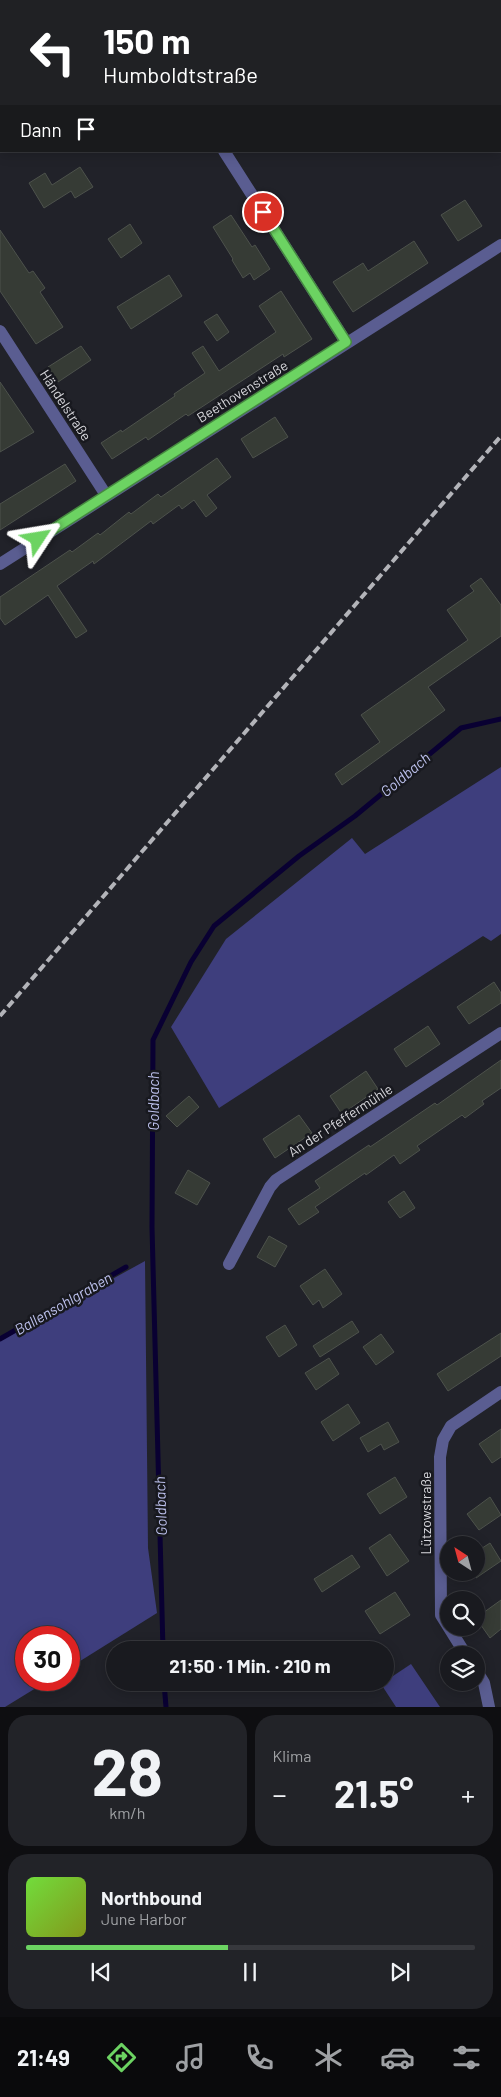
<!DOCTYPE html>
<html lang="de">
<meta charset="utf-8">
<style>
:root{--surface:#191a1f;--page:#222328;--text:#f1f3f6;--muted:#9fa1a4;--line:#37383d;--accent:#6cd362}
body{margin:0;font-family:Barlow,sans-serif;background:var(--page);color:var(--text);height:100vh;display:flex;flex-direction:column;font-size:19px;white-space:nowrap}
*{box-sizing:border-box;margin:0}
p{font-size:16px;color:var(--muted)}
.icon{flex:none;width:28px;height:28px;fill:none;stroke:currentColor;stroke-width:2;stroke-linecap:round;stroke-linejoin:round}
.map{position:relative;height:1707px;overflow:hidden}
.details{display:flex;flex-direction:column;gap:8px;padding:8px;background:#0e0e11;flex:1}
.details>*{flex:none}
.guide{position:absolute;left:0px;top:0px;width:501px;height:152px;box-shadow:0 2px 12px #0003,0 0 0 1px var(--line);background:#202124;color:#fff;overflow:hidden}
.needle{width:32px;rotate:324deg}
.buttons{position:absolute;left:440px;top:1536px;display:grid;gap:10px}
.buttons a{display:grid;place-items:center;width:45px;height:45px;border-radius:50%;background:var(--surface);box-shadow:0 2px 12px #0003,0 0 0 1px var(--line);font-size:25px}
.speed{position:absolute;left:15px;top:1626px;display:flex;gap:10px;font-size:25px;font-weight:700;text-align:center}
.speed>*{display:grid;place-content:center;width:65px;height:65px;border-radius:50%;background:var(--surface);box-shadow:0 2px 12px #0003,0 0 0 1px var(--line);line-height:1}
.speed .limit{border:8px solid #d22;background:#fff;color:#111}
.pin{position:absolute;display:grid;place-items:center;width:42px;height:42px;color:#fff;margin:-21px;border:2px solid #fff;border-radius:50%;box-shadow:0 1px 5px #0007}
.me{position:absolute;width:55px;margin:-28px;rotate:57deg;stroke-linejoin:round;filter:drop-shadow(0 0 4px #0008)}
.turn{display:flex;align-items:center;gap:18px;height:105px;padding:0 20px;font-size:22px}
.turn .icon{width:65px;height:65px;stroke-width:2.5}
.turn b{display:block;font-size:35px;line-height:42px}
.then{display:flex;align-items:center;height:48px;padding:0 20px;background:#0003;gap:10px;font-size:19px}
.big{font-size:38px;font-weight:700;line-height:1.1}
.details .tile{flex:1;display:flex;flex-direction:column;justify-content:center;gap:8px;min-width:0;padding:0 18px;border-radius:20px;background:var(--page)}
.details .dial{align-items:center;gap:0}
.dial b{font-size:65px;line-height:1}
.song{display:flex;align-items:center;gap:15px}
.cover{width:60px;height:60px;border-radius:8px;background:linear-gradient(135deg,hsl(100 70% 55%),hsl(70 70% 35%))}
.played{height:5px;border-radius:2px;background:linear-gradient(90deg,var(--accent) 45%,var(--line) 45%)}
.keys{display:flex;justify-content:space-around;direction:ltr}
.heat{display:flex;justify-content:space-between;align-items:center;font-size:28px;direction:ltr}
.details .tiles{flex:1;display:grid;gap:8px;grid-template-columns:1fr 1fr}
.tile:last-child{grid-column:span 2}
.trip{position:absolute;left:106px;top:1641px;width:288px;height:50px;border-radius:25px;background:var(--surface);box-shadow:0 2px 12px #0003,0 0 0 1px var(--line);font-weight:700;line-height:50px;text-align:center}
.tabs{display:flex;height:80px;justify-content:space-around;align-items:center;background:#0a0a0c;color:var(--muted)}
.tabs .icon{width:35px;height:35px}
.tabs .current{color:var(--accent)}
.tabs b{font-size:22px;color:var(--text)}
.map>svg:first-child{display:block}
.green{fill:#3e3e7d}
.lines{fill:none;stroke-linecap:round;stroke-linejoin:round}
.stream{stroke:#090032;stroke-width:5}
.building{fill:#363b35;stroke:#4d524c}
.street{stroke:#5a5d91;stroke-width:12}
.rail{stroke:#b3b4b9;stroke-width:4;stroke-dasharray:8 4;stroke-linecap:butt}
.route-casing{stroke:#468940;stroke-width:12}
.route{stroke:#6cd362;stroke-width:9}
.labels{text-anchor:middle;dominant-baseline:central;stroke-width:5;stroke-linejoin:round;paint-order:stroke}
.street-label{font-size:14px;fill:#d6d6db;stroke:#18191f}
.water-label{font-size:15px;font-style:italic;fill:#bcc0ec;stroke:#18191f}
</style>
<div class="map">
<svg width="501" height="1707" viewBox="0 0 501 1707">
<rect width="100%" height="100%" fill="#212229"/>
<path class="green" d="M501,767v167l-10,7 -8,-5 -264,172 -48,-81 55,-88 126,-101 13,16z
M145,1261l3,287 9,65 -88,55v-30h-43v42h23l-44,27h-5v-366z
M411,1664l29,43h-44l-15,-23z"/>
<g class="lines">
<path class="stream" d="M0,1339l126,-72
M163,1650l-11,-423 1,-187 38,-78 23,-36 85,-70 56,-40 106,-88 40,-9
M164,1682l2,25"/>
</g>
<path class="building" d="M80,167l13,20 -18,11 -4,-7 -27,17 -15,-25 16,-10 7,12z
M465,200l17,26 -24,15 -17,-26z
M231,215l21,32 3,-2 15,24 -16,11 -4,-7 -7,5 -11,-18 1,-1 -20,-32z
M130,224l12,19 -21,15 -13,-19z
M0,230l29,43 4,-2 12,17 -5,4 23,35 -27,17 -36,-53z
M414,241l14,22 -75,49 -20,-30 30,-19 5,8z
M169,275l13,21 -51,33 -14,-22z
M281,291l31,48 -28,18 -1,-3 -95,62 -2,-2 -38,26 -2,-3 -34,22 -11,-16 20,-13 1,2 53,-36 -1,-2 31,-21 -13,-20 11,-7 16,25 57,-39 -17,-26z
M217,314l12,18 -12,9 -13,-19z
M81,346l10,14 -33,22 -10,-15z
M0,382l34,50 -34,20z
M275,417l13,20 -35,21 -12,-19z
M217,458l14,19 -24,18 10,13 -11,9 -12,-17 -12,9 -3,-4 -26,19 -2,-3 -57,43 -1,-3 -36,25 30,45 -11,7 -28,-43 -43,30 -5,-7v-21l70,-47 2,2 26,-19 2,2 29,-23 2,2 27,-20 3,3z
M65,464l11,17 -76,49v-26z
M481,578l20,27v31l-73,51 17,23 -103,75 -7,-11 45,-32 -19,-27 107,-75 -21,-30 27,-19 -4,-5z
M494,982l7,11v10l-32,21 -12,-17z
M428,1026l12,18 -34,23 -12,-18z
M501,1060v28l-19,13 2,3 -19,14 -3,-3 -45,31 3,4 -20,14 -6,-9 -28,20 -1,-2 -50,34 4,5 -20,13 -11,-16 32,-21 -5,-7 54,-36 1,2 65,-44 2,2z
M366,1071l12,18 -36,25 -12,-18z
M189,1096l10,11 -22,20 -11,-11z
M299,1115l13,18 -37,25 -12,-19z
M188,1170l22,13 -13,22 -22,-12z
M404,1191l11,17 -15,10 -12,-16z
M269,1236l18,10 -12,21 -18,-10z
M325,1269l17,25 -19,14 -4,-8 -6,5 -13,-19z
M352,1321l7,11 -39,25 -7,-11z
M285,1325l12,20 -18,12 -13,-20z
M501,1333v23l-53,35 -11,-17z
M381,1334l13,18 -18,13 -13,-18z
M329,1358l10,16 -23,16 -11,-17z
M348,1404l12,19 -27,18 -12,-19z
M388,1422l11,20 -15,8 -3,-6 -13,8 -8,-14z
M501,1429v28l-9,6 -13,-19z
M395,1477l12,20 -27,17 -13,-20z
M490,1497l11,18 -22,15 -12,-16z
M390,1534l19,27 -22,15 -18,-28z
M490,1543l11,18 -25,17v-26z
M352,1555l8,12 -38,25 -8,-13z
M395,1592l15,23 -30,19 -15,-23z
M501,1600v29l-11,9 -14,-20z"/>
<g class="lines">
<path class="street" d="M125,0l1,1
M224,151l122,191
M0,331l106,164
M0,564l501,-319
M229,1264l41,-77 6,-7 225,-147
M466,1655l-25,-40 -1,-158 3,-17 8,-14 50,-34
M476,1670l8,13 5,24"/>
<path class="rail" d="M0,1016l501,-580"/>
</g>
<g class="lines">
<g class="route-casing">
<path id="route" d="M38,539l308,-197 -83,-130"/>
</g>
<use href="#route" class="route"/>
</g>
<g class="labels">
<g class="street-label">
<text transform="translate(242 391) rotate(-32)">Beethovenstraße</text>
<text transform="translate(66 405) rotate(57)">Händelstraße</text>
<text transform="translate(340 1120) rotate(-33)">An der Pfeffermühle</text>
<text transform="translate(425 1513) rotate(-90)">Lützowstraße</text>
</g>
<g class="water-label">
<text transform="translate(405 774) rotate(-40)">Goldbach</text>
<text transform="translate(153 1101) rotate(-90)">Goldbach</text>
<text transform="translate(63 1303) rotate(-30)">Ballensohlgraben</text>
<text transform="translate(160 1506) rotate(-92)">Goldbach</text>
</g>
</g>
</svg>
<div class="buttons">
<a><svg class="needle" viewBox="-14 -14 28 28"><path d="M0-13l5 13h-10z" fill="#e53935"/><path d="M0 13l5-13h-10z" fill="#9fa1a4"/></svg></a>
<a><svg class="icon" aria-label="search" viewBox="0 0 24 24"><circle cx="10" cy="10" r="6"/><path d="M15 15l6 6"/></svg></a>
<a><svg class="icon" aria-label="layers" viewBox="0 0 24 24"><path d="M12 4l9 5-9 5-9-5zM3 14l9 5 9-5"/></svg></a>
</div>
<div class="speed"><div class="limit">30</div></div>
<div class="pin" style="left:263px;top:212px;background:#d93025"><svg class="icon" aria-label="arrive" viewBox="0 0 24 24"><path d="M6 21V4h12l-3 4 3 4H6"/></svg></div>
<svg class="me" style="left:38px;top:539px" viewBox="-20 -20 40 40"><path d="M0-17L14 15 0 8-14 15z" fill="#6cd362" stroke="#fff" stroke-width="4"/></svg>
<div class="trip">21:50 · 1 Min. · 210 m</div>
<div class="guide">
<div class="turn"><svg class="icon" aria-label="left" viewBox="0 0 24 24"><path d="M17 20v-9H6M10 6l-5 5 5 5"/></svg><div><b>150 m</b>Humboldtstraße</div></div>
<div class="then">Dann<svg class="icon" aria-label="arrive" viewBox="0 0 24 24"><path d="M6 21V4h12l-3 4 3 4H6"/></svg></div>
</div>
</div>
<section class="details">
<div class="tiles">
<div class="tile dial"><b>28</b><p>km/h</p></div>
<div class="tile"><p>Klima</p>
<div class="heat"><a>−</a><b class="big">21.5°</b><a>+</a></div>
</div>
<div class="tile">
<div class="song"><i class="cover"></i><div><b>Northbound</b><p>June Harbor</p></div></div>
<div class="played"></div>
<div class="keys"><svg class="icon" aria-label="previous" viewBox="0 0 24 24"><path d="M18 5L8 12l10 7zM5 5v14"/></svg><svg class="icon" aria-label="pause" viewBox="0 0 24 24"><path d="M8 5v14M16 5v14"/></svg><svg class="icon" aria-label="next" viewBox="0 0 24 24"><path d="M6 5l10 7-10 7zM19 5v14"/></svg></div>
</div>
</div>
</section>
<nav class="tabs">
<b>21:49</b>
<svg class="icon current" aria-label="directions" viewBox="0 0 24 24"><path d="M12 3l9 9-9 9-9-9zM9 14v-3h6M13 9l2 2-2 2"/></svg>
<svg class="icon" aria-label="music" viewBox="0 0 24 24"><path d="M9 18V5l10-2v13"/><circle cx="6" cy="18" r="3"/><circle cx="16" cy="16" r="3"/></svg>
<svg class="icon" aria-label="phone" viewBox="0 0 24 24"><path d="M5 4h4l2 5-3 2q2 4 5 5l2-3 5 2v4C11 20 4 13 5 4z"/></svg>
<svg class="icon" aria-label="climate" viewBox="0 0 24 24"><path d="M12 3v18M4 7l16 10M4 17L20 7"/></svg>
<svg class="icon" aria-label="car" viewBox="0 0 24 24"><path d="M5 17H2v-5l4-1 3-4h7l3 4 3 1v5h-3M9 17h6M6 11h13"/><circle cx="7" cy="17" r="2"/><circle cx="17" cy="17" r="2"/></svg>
<svg class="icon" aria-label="filters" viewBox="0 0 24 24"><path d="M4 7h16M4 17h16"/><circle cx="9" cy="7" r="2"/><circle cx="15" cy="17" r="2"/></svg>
</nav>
